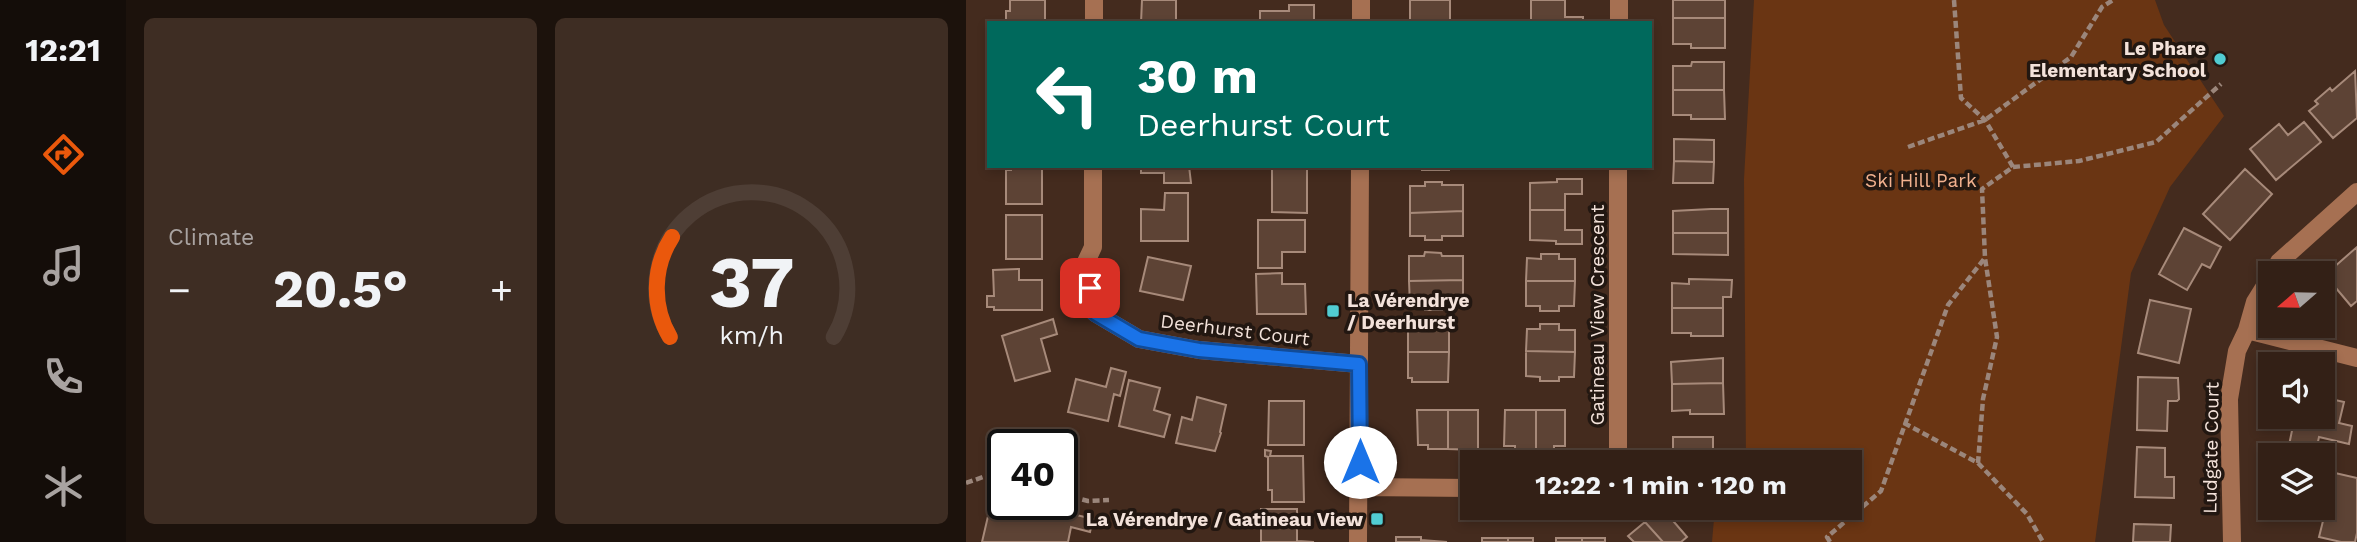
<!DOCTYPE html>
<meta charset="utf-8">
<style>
:root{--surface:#332016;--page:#3e2d23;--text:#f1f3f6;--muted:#a9a3a1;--line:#4e3e35;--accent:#ea580c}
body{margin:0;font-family:"Work Sans",sans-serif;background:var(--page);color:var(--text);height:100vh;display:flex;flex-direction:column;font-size:26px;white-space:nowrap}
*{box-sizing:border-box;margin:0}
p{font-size:23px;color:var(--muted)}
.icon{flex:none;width:38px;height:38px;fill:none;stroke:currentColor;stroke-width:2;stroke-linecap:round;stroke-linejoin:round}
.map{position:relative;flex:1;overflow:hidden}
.details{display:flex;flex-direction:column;gap:18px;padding:18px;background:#1c120c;width:840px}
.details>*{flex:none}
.top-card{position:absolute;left:21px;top:21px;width:665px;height:147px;border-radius:0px;box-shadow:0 4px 10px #0003,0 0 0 2px var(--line);background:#00695c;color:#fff;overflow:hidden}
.needle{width:46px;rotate:250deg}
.tools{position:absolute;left:1292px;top:261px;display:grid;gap:14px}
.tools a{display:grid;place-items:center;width:77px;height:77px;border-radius:0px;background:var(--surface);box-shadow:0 4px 10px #0003,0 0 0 2px var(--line);font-size:35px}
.speed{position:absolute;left:21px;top:429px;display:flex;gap:14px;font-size:35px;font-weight:700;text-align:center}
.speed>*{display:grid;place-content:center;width:91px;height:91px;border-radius:50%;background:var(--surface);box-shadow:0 4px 10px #0003,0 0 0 2px var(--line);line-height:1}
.speed .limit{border:4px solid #111;border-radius:10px;background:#fff;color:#111}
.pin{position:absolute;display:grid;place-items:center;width:60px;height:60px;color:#fff;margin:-30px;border-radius:14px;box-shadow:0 4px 10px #0006}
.me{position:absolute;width:77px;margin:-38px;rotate:0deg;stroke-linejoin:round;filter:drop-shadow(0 0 5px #0008)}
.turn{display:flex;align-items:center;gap:24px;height:147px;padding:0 35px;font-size:32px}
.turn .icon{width:91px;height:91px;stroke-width:2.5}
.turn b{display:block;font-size:49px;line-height:60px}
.big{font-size:52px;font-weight:700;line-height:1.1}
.details .widget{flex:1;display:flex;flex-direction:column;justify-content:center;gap:10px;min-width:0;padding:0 24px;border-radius:10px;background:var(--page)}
.details .dial{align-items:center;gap:0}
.dial svg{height:182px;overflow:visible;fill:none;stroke:var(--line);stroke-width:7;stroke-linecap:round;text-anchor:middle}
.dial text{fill:var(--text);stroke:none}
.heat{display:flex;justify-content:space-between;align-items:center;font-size:38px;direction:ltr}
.details .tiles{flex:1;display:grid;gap:18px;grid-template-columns:repeat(2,1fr)}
.trip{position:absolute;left:494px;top:450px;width:402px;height:70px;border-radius:0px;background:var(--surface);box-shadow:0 4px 10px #0003,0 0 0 2px var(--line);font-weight:700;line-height:70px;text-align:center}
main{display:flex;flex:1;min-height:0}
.tabs{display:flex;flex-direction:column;width:126px;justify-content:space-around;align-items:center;background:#140d09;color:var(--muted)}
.tabs .icon{width:49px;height:49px}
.tabs .selected{color:var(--accent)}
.tabs b{font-size:32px;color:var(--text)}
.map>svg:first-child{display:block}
.green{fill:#6a3513}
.building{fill:#5d4335;stroke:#a78a7a;stroke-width:2}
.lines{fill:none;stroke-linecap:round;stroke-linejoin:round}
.path{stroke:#9b867b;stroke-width:4.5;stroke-dasharray:7 3.5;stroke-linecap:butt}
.minor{stroke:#a67052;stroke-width:18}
.route-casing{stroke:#114b97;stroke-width:18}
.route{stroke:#1a73e8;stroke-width:12}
.poi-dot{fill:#51ccd2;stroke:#221711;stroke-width:2.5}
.labels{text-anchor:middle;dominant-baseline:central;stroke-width:7;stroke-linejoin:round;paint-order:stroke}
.poi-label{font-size:19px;font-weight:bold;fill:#f3e2da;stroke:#221711;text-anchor:end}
.park-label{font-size:19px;fill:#f2b18e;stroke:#221711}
.street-label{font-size:19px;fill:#f3e2da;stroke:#221711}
</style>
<main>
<nav class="tabs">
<b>12:21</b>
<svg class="icon selected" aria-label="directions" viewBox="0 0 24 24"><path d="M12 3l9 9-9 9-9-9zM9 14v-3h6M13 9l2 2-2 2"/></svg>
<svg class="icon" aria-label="music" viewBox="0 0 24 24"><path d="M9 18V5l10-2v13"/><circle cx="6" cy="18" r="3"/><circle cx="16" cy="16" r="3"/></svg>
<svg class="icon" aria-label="phone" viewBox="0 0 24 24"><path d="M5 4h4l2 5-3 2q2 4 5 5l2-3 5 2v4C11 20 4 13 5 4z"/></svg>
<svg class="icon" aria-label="climate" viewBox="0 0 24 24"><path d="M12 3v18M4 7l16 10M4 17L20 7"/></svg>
</nav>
<section class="details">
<div class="tiles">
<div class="widget"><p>Climate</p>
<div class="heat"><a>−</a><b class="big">20.5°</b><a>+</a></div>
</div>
<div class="widget dial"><svg viewBox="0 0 100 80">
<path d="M14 69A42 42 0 1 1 86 69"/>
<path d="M14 69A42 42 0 0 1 15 25" stroke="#ea580c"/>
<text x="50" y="56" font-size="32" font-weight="700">37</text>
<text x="50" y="72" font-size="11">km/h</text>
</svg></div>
</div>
</section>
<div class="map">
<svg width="1391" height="542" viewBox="0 0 1391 542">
<rect width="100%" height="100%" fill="#442b1e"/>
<path class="green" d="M788,0h401l9,25 60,91 -54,71 -39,86 -36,269h-383l3,-34h135v-46h-104l-2,-283z"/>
<path class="building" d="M44,0h35v23h-48v-3h9v-9h4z
M176,0h34v23h-35z
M444,0h40v23h-36v-3h-4z
M565,0h34v17h18v6h-52z
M707,0h52v18h-52z
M323,5h25v16l-54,2v-12h29z
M707,18h52v30h-34v-4h-18z
M726,62h32v28h-51v-24h18z
M1389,71l2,47 -24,20 -24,-27 9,-7 -3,-3 15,-13 2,3z
M707,90h51l1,29h-34v-4h-18z
M1338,122l17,20 -45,38 -26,-31 29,-25 9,11z
M708,139l40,1v22l-40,-1z
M708,161l40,1 -1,21h-40z
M45,166h31v38h-36v-34h5z
M175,166h48l2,17h-27v-10h-23z
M456,166h27v4h-27z
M306,168l35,1v44l-35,-1z
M1279,169l27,25 -42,46 -27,-26z
M591,179h25v15h-17v16h-35v-27l27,-1z
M459,182h17v3h21v26l-53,2v-27h15z
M199,193h23v48h-47v-32l23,1z
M745,209h17v24h-55v-22z
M564,210h35v20h17v14h-26v-3l-26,-1z
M497,211v25h-21v4h-17v-4h-15v-23z
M40,215h36v44h-36z
M292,220h47v32h-23v16h-24z
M1218,228l37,19 -11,21 -8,-4 -15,26 -28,-16z
M707,233h55v22l-55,-1z
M1391,247v54l-6,5 -26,-31z
M459,252l16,1 1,3h21v24l-54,1v-25h15z
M575,254h18v5h16v22h-49l1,-23 14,1z
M182,257l43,9 -8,34 -43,-9z
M53,269v11h23v30h-48v-3h-7v-11h7l-1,-26z
M316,273v11h23l1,30h-49l-1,-40z
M723,279l43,1 -1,17h-8v11h-51v-25l17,1z
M497,280v27h-21v3h-17v-4h-15l-1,-25z
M560,281h49l-1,25h-15v5h-19v-5h-14z
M1184,300l41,9 -12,54 -41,-10z
M706,308h51v28h-32v-3h-19z
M87,319l4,15 -16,5 9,32 -35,10 -13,-45z
M446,322h37v30h-41v-21h4z
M574,324h19v6h16v22l-49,-1 1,-22h13z
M560,351l49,1 -1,25h-15v4h-19v-4l-14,-1z
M442,352h41l-1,30h-36v-4h-4z
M757,358v25l-51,1 -1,-22z
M145,368l15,4 -6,24 -6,-2 -6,27 -40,-9 8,-33 30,8z
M1172,377l40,1 1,21 -2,2h-9l-1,30 -30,-1z
M163,380l31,8 -6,22 16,5 -6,22 -45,-11z
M757,383l1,31h-34v-4l-18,1v-27z
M231,397l29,8 -6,27 1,1 -6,18 -39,-8 6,-26 10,3z
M1356,397l22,5 -5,21 13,3 -3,18 -30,-7 -4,18 -27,-5 7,-34h27z
M303,401h35v44h-36z
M451,410h31v39h-20v-4h-10z
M482,410h30v40l-30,-1z
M539,410h31v40h-21v-4h-11z
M570,410h29v36h-11v4h-18z
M707,437h40v20l-40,1z
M1171,447l28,1v29h9v21l-39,-1z
M299,450l6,1 -1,5h33l1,46h-32v-12h-4v-33l-3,-1z
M747,457v5h-40v-4z
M1356,470l35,8v55l-2,9h-14l-22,-5 8,-32 -5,-1z
M30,482l7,1v21h59v-6l5,1 -3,13 29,7 -3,13 -19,-5 -3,15h-86z
M696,508l25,29 -6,5h-18l-18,-20z
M295,509h36v32l17,1h-53z
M679,522l18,20h-29l-6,-6z
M1168,524l37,1 -1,17h-37z
M430,537h25v3l26,2h-51z
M516,538h26v4h-26z
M542,538h25v4h-25z
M590,538h26v4h-26z
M616,538h23v4h-23z"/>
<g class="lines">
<path class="path" d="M988,0l7,98 24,22 28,47 -31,22 3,69 12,79 -14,62 -5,64
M942,147l77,-27 86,-63 31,-50 11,-7
M1047,167l66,-6 77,-19 65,-58
M938,423l74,40 49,51 16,28
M0,483l20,-7 17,4
M96,494l26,7 21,-1
M864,542l-3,-5 54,-46 67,-186 36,-46"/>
<path class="minor" d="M128,23v-23
M395,23v-23
M653,23v-23
M127,166v81l-8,17 10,49 44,26 60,11 160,14
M1307,273l6,-11 78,-70
M1281,330l110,28
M649,462l3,-3v-293
M394,487l112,1
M392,542l2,-376
M1266,542l-3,-143 8,-48 10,-21 8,-28 15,-24"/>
</g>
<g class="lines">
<g class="route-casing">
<path id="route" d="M124,288l5,25 44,26 60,11 160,14 1,98"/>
</g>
<use href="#route" class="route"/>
</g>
<g class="poi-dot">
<circle cx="1254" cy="59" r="7"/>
<rect x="360" y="304" width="14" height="14" rx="3.5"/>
<rect x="404" y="512" width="14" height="14" rx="3.5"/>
</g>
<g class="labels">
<g class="poi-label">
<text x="1240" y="48">Le Phare<tspan x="1240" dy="22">Elementary School</tspan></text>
<text x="381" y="300" text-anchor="start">La Vérendrye<tspan x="381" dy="22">/ Deerhurst</tspan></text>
<text x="397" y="519">La Vérendrye / Gatineau View</text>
</g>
<g class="park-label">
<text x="955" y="180">Ski Hill Park</text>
</g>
<g class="street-label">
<text transform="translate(631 315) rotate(-90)">Gatineau View Crescent</text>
<text transform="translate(269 330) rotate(7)">Deerhurst Court</text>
<text transform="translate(1245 448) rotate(-89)">Ludgate Court</text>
</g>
</g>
</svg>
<div class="tools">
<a><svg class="needle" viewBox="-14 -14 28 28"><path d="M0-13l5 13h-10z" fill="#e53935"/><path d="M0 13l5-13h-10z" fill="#a9a3a1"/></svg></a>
<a><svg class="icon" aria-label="sound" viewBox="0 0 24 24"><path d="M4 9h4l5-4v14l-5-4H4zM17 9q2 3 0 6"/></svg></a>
<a><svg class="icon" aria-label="layers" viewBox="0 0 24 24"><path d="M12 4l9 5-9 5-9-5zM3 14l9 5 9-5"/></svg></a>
</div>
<div class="speed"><div class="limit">40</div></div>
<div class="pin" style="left:124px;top:288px;background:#d93025"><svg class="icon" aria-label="arrive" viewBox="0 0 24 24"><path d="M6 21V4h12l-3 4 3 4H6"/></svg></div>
<svg class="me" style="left:394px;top:462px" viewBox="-20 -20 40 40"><circle r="19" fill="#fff"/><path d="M0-13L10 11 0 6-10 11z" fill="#1a73e8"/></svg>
<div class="trip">12:22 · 1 min · 120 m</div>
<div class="top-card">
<div class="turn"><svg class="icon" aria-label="left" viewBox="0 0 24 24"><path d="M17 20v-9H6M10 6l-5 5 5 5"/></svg><div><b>30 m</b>Deerhurst Court</div></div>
</div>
</div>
</main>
